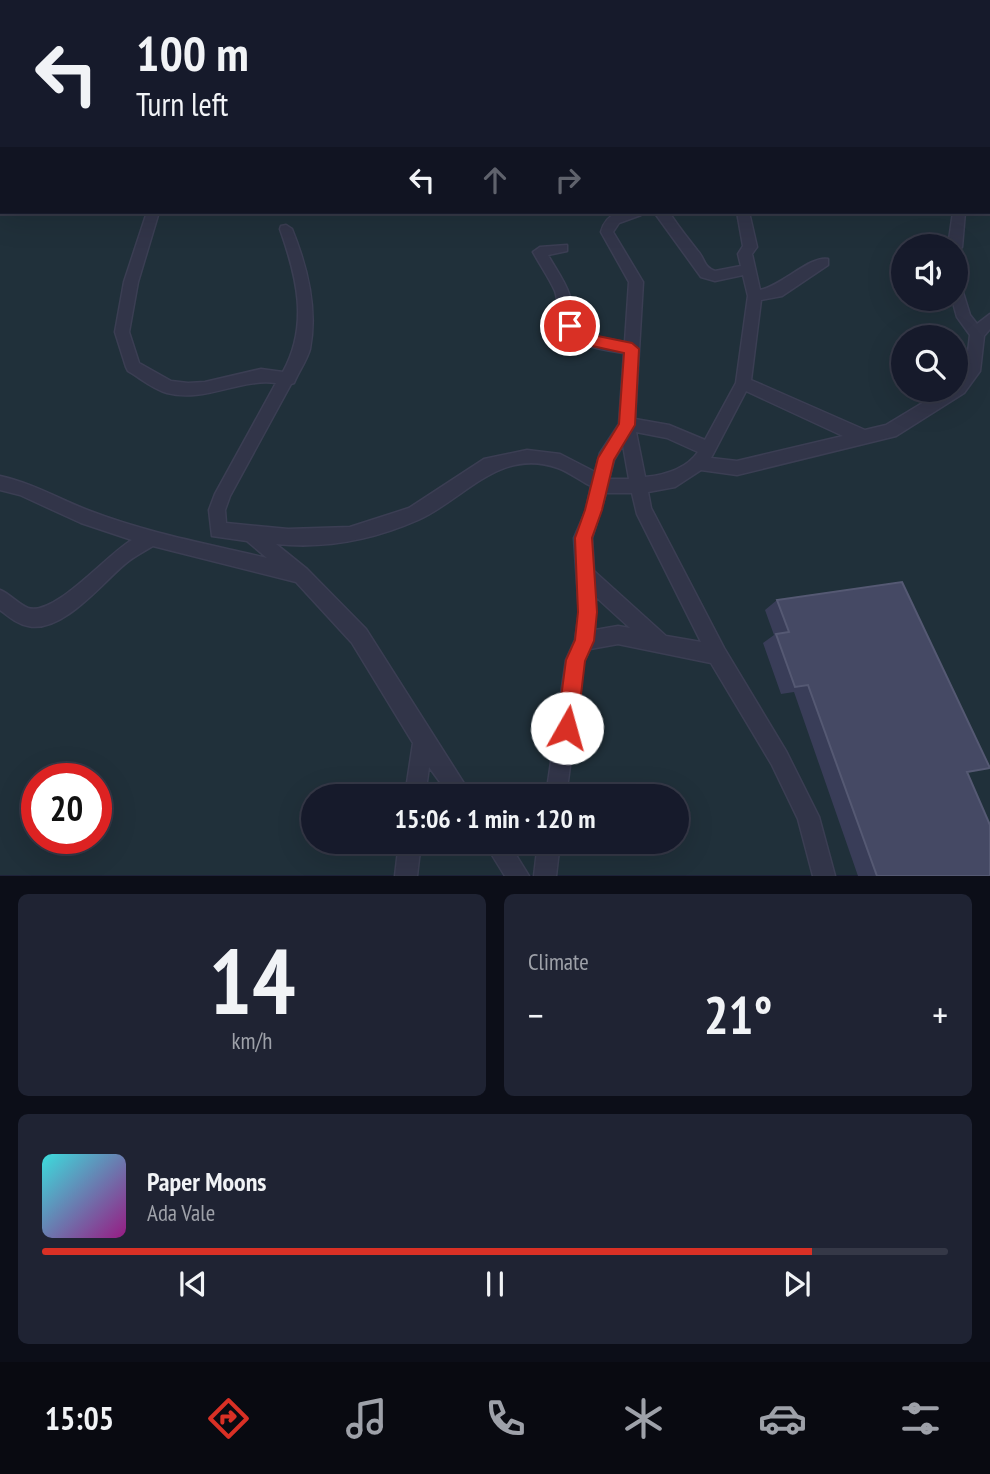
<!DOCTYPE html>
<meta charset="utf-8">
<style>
:root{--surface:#161a2b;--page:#1f2333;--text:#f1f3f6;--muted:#9ea1a9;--line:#353847;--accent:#d93025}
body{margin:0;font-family:"PT Sans Narrow",sans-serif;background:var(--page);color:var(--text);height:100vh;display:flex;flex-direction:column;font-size:26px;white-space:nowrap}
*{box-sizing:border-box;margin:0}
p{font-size:23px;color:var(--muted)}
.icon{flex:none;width:38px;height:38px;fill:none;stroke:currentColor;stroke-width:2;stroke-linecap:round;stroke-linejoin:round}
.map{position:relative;height:876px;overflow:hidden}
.drawer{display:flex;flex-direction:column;gap:18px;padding:18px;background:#0c0e18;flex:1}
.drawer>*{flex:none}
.top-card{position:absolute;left:0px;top:0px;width:990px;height:214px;box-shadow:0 7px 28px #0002,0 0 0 2px var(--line);background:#161a2b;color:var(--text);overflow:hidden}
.buttons{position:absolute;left:891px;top:234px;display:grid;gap:14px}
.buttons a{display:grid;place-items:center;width:77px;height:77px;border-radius:50%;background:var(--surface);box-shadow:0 7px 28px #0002,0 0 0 2px var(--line);font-size:35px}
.speed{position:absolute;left:21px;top:763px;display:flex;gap:14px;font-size:35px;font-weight:700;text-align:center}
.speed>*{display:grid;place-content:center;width:91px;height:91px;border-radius:50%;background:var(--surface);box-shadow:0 7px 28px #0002,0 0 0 2px var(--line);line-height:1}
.speed .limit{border:10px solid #d22;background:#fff;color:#111}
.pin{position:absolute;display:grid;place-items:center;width:60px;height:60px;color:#fff;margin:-30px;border:4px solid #fff;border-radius:50%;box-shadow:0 2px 7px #0007}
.me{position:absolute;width:77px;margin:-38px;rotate:7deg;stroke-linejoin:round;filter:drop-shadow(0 0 5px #0008)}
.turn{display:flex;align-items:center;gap:24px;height:147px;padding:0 21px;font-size:32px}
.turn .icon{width:91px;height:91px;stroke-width:2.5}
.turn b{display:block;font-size:49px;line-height:60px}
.lanes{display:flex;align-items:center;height:66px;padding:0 21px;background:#0003;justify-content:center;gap:35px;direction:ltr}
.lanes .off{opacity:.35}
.big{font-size:52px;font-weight:700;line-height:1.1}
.drawer .card{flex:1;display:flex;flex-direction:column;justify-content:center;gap:10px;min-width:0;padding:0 24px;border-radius:10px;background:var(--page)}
.drawer .dial{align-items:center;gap:0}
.dial b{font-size:91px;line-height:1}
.song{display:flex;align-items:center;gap:21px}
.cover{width:84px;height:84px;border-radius:10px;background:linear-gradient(135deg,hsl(180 70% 55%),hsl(310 70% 35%))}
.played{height:7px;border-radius:4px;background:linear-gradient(90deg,var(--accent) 85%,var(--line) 85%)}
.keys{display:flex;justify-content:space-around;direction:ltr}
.heat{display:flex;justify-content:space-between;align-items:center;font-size:38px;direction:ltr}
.drawer .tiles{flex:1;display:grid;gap:18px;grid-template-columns:1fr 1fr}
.card:last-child{grid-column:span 2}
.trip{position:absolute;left:301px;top:784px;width:388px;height:70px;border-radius:35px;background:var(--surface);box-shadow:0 7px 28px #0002,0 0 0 2px var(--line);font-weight:700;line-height:70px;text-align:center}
.tabs{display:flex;height:112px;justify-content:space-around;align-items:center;background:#090a11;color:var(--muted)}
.tabs .icon{width:49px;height:49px}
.tabs .current{color:var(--accent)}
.tabs b{font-size:32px;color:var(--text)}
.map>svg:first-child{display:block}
.green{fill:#20303a;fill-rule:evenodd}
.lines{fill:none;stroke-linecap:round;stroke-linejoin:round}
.lane-casing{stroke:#3b3e53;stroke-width:3}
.lane{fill:#323549;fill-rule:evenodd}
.wall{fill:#393d58}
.building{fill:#454964;stroke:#555973;stroke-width:2}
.route{fill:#d93025;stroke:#8d1f18;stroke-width:2}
</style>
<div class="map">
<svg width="990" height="876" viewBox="0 0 990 876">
<rect width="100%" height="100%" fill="#1e2239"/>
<path class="green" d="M0,0h990v875h-990zM2,2h987v210h-987zM903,247h53v52h-53zM903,338h53v52h-53zM37,779h59v59h-59zM313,796h364v46h-364z"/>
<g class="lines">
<g class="lane-casing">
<path id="lane" d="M81,0h10l-12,2z
M207,0h10l-11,2z
M513,0h10l2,2h-11z
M953,0h10l1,2h-10z
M976,0h10l-11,2z
M0,62h2l-2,7z
M0,79h2v7h-2z
M147,212h12l-21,70 -9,50 10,31 32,18 17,2 17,-1 56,-13 22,3c26,-47 14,-95 -3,-143l1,-3 5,-1 6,4c15,37 26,79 18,120 -3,11 -12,24 -16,34l-3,1 -61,112 -5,14 1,13 62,6 62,-2 59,-19 75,-49 43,-9 33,4 35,18 5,-19 19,-29 5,-71c-26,-4 -53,-6 -63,-35 -3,-8 -3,-18 -6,-27 -6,-13 -15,-26 -22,-39l7,-5 27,-2v6l-19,4c7,13 17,26 21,39 14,44 10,40 56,48l4,-60 -28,-50c6,-22 23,-21 42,-20l-2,3 -22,8 -6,9 30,50 -8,137 34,6 36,15 31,-57 12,-87 -5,-21 -28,6 -14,-4 -47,-65h15c9,14 18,25 28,38 8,8 6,17 18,21l26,-5 -3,-12 5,-8 -6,-34h12l8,35 -5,7 8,36c21,-4 51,-35 68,-31v6l-46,31 -21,4 -10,80 114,50 21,-5 58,-35h12v-8l10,-13 4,-34 -13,-18 -5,-18h4v-14l5,1 9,29 7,9 13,-10v15l-6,7 -4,35 -16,22 -68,43 -159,39 -36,-5 -26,17 -27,5 3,16 73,140 62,103 33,66 16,59h-22l-15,-57 -26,-54 -61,-102 -93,-19 -28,5 -6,12 -18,135h-20l20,-136 9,-20 4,-27 -5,-75 12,-28 5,-24c-10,-5 -22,-14 -33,-18 -59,-21 -93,31 -140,52 -45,20 -93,29 -142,24l31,25 59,60 106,167h-22l-21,-29 -4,29h-20l8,-53 -61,-100 -56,-61 -143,-36c-10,6 -20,11 -28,18 -23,19 -63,70 -97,62 -11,-2 -20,-10 -28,-16v-20c10,4 18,14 28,18 27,9 80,-55 104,-68l-51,-17 -61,-28 -20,-5v-14c32,7 59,23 90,35 57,22 118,33 177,47l-20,-17 -35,-5 -3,-26 6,-16 61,-111c-36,-5 -72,20 -109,10 -14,-4 -27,-15 -39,-22l-2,-4 -11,-35 9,-50zM746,391l97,45 -106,25 -26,-3zM636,432l31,6 31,14c-12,17 -33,23 -53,25zM623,445l6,34h-20l5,-19zM606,493h26l5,21 64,128 -35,-6 -72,-65 -2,-33zM596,597l34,31 -12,-2 -23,4z
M953,212h12l-3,35 -6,5v-5h-8z
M399,842h22l-4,34h-22z
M484,842h24l21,34h-24z
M538,842h22l-4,34h-22z"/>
</g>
<use href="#lane" class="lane"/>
</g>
<path class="wall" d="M777,600l190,172 23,104h-132l-64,-184 -13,2 -18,-51 11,-8 -9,-25z"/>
<path class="building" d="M902,582l88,186 -23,4 23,53v51h-113l-69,-191 -13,2 -19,-53 13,-2 -12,-32z"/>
<path class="route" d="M570,320l18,14 44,9 7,6 -4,76 -21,35 -12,50 -10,28 5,74 -3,29 -9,20 -8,67 -3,7 -7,3 -7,-3 -3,-7 9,-68 9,-20 3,-28 -3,-74 10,-28 13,-52 21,-34 5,-71 -45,-10 -16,-17z"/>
</svg>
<div class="buttons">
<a><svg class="icon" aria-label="sound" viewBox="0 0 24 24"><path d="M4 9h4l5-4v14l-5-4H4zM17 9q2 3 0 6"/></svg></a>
<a><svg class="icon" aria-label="search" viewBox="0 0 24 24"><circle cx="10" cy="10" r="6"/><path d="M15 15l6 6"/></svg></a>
</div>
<div class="speed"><div class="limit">20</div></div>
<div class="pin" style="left:570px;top:326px;background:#d93025"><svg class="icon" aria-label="arrive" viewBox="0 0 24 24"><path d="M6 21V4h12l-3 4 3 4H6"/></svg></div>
<svg class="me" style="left:567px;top:728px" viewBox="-20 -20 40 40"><circle r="19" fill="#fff"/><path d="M0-13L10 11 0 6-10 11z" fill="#d93025"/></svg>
<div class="trip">15:06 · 1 min · 120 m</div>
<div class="top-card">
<div class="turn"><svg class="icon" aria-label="left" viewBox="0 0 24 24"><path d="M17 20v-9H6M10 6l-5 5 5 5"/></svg><div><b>100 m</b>Turn left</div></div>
<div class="lanes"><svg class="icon" aria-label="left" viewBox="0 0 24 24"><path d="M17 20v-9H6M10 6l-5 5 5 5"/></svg><svg class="icon off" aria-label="ahead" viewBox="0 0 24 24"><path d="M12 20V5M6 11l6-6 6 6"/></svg><svg class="icon off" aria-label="right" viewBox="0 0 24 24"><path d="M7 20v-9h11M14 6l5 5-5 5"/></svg></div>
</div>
</div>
<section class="drawer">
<div class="tiles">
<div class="card dial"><b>14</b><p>km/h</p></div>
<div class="card"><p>Climate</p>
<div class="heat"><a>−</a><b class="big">21°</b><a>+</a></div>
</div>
<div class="card">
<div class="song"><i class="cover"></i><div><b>Paper Moons</b><p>Ada Vale</p></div></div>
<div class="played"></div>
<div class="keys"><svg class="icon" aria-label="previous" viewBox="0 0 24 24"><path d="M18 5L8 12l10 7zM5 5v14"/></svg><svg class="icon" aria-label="pause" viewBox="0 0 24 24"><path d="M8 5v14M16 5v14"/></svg><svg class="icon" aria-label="next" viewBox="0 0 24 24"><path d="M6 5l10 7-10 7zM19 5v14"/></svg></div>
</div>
</div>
</section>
<nav class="tabs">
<b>15:05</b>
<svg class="icon current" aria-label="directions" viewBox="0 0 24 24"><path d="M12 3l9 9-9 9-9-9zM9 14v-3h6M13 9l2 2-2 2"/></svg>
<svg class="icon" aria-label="music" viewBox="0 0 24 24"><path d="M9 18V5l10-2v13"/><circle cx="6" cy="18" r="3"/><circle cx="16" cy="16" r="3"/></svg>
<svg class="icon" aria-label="phone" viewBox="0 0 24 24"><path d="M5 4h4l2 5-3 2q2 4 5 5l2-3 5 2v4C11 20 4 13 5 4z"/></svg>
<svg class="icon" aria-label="climate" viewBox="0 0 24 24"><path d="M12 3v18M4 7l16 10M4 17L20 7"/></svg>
<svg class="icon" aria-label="car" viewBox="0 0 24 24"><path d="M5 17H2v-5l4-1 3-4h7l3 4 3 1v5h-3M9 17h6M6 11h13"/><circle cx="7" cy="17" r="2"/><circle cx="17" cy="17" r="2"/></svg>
<svg class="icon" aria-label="filters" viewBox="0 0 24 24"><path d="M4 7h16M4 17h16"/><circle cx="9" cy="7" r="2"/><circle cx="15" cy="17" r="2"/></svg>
</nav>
